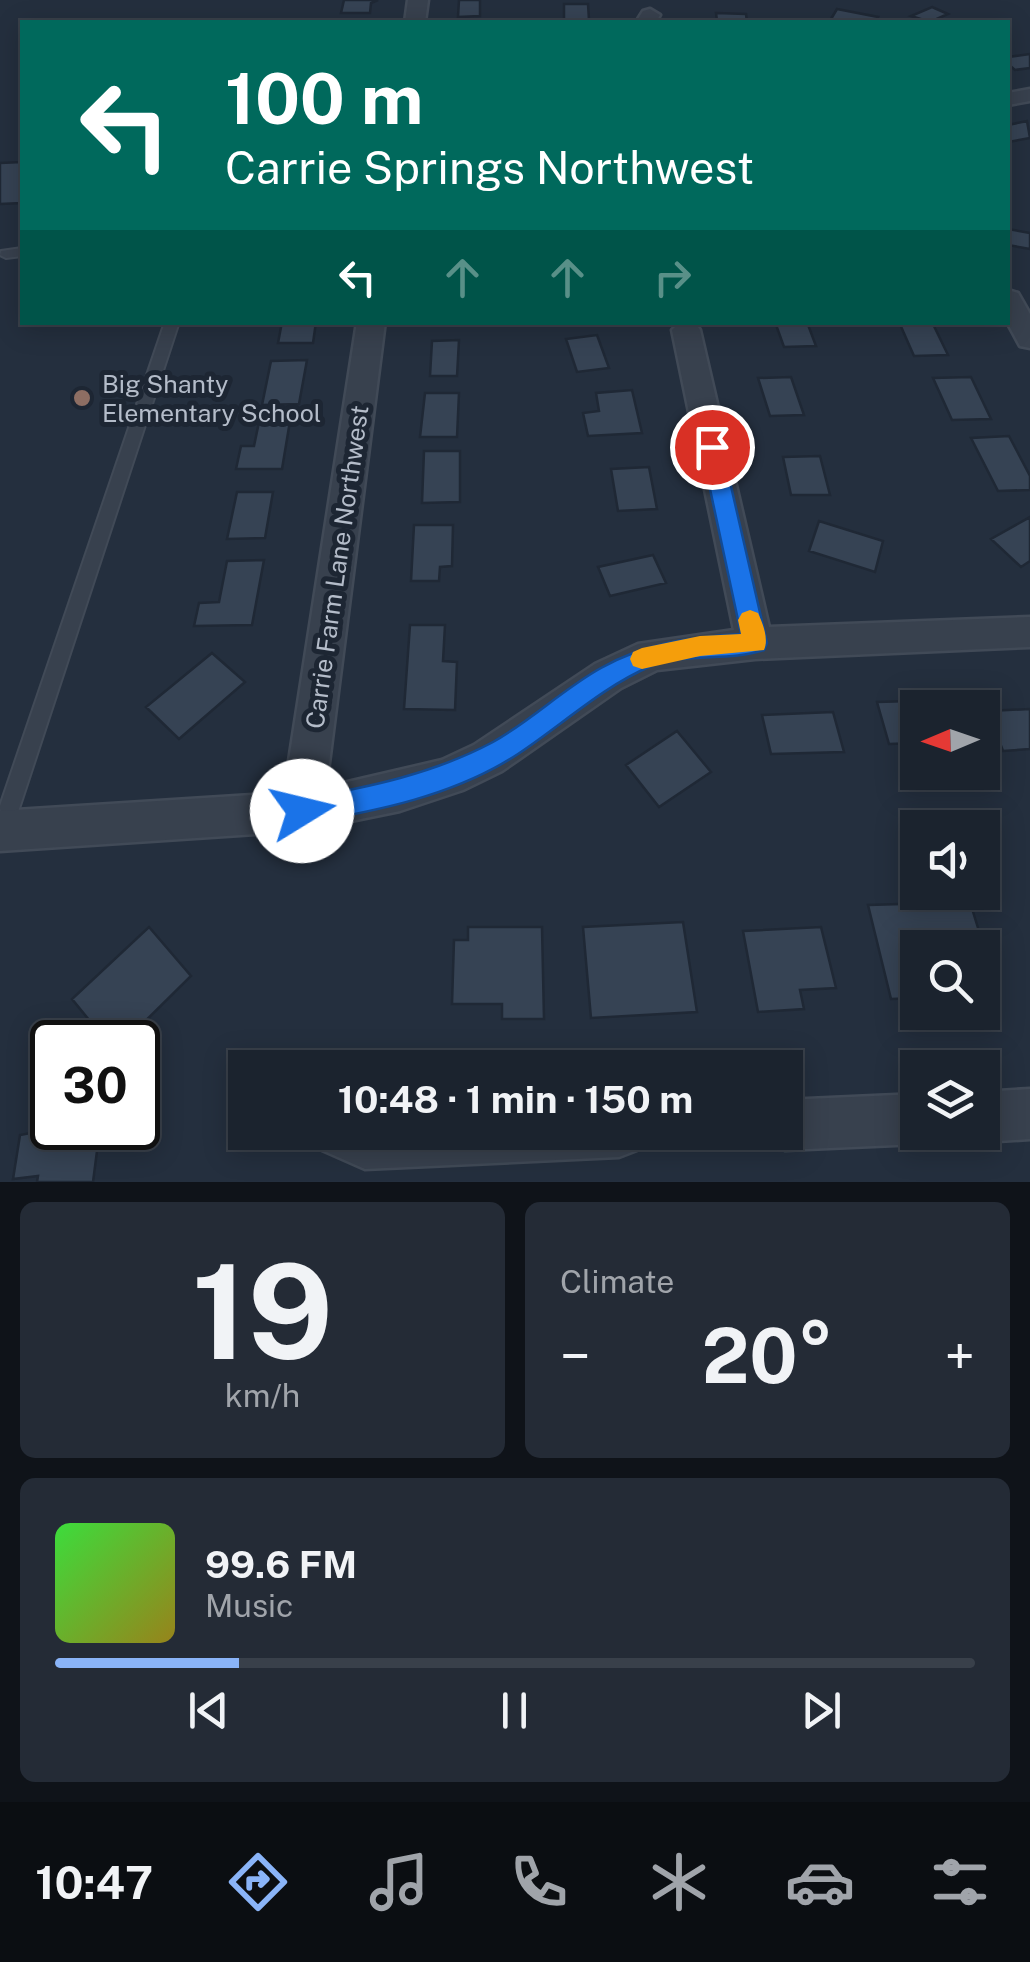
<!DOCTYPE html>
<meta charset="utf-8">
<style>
:root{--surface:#1b232e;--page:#242b36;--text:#f1f3f6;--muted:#a0a4aa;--line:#39404a;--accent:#8ab4f8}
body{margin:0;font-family:"Public Sans",sans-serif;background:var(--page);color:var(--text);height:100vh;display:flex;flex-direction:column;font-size:38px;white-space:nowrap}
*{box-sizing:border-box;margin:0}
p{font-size:32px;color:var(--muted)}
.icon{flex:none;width:55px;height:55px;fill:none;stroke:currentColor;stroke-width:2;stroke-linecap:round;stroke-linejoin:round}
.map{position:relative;height:1182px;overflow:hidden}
.side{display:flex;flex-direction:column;gap:20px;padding:20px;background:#0f1319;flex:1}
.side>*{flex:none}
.top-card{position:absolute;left:20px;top:20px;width:990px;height:305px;border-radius:0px;box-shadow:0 5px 25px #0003,0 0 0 2px var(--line);background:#00695c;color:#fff;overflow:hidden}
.needle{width:65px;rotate:268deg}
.tools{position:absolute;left:900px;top:690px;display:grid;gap:20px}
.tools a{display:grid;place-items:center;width:100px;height:100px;border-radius:0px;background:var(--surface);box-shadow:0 5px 25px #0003,0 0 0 2px var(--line);font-size:50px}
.speed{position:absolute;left:30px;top:1020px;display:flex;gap:20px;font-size:50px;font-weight:700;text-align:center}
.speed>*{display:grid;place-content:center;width:130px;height:130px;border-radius:50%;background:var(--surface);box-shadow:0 5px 25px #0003,0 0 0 2px var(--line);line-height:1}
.speed .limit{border:5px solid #111;border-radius:15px;background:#fff;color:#111}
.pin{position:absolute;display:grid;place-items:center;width:85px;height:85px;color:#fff;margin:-42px;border:5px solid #fff;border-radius:50%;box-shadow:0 2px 10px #0007}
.me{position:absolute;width:110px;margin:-55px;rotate:81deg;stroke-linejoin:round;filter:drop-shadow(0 0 8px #0008)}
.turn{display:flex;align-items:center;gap:35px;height:210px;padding:0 40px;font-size:45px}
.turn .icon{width:130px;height:130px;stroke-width:2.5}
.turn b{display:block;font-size:70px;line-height:85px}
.lanes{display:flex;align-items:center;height:95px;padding:0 40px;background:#0003;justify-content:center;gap:50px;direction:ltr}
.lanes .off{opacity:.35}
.big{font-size:75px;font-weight:700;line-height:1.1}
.side .tile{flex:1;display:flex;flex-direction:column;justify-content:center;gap:15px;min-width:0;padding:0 35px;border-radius:15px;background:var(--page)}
.side .dial{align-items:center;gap:0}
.dial b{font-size:130px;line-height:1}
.song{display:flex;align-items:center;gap:30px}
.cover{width:120px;height:120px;border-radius:15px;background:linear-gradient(135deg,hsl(120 70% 55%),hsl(50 70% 35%))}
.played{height:10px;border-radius:5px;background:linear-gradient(90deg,var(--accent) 20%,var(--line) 20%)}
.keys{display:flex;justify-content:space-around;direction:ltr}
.heat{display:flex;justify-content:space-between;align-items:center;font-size:55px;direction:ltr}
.side .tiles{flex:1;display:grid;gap:20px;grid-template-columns:1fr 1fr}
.tile:last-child{grid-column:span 2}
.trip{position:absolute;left:228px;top:1050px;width:575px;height:100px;border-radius:0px;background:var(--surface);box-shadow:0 5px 25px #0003,0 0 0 2px var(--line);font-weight:700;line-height:100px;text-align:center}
.menu{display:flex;height:160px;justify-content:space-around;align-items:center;background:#0b0e12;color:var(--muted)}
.menu .icon{width:70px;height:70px}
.menu .active{color:var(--accent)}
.menu b{font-size:45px;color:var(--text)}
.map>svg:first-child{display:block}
.building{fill:#364354;stroke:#1f2835;stroke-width:2.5}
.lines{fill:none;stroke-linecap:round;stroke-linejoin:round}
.service-casing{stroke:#414a57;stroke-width:4}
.minor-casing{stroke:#414a57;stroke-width:5}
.service{fill:#38414e;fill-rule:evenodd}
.minor{fill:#38414e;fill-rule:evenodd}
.route{fill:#1a73e8;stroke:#114b97;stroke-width:2.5}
.slow{fill:#f59e0b}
.education-dot{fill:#8d6e63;stroke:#1d2633;stroke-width:4}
.labels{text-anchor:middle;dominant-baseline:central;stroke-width:10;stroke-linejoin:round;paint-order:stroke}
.poi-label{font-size:25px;fill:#b4bcc9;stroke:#1d2633;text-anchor:start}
.street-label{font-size:25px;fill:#b4bcc9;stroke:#1d2633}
</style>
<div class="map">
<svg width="1030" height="1182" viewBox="0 0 1030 1182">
<rect width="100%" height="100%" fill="#242f3e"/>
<path class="building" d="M344,0h34l-7,3 -1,10h-29z
M459,0h21v16l-22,1z
M564,4h24l1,16h-25z
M932,7l16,7 -18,8 -19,-6z
M837,9l41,8 -3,5 -44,-3z
M716,13l30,1 1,8 -30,-1z
M1030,54v14l-15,2 -7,-6v-7z
M1027,121l3,17 -22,4v-17z
M22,162v41l-22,1v-41z
M1008,229l22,4v16l-22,-4z
M282,322h34l-3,21h-35z
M775,322h32l9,24 -32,1z
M899,322h33l16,33 -34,1z
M597,335l12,33 -32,4 -11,-33z
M459,340l-2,36h-27l2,-35z
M307,360l-8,44 -37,1 9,-44z
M791,377l13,38 -34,1 -12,-38z
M971,377l20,42 -39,1 -19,-42z
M632,390l10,43 -54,3 -5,-23 16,-2 -3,-18z
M425,393h34l-2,44h-37z
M290,421l-8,48h-46l5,-23h13l5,-24z
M1009,436l21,40v14l-32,1 -27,-53z
M424,451h36v51l-38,1z
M820,456l10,39h-39l-8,-38z
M649,467l8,42 -39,2 -7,-42z
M237,492h36l-8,46 -38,1z
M1030,517v44l-9,6 -30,-28z
M819,521l64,20 -8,31 -66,-21z
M414,525h39l-1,41 -12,1 -1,14h-28z
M653,555l13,28 -56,13 -12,-29z
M264,560l-12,65 -58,1 5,-23 20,-1 8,-41z
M410,625h35l-2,36 14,1 -2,48 -51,-1z
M212,653l33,29 -66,57 -33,-32z
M945,700l3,8h-30v35l-29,1 -12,-42z
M1030,709v40l-27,2 -15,-40z
M833,712l11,40 -73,2 -9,-39z
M677,731l34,41 -52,35 -33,-42z
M970,902l29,94 -17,1v-49h-64v50l-27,1 -23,-94z
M683,922l14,90 -106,6 -8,-91z
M149,927l42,49 -67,66h-17l-35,-43z
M468,927h74l2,92h-42v-15h-50l2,-64h14z
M821,927l15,61 -36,2 4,19 -46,3 -15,-81z
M52,1091v37h48l-7,54h-56l1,-6 -25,3 7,-44 11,-2 7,-40z"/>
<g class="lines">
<g class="service-casing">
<path id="service" d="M22,248v8l-16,2 -6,-3 1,-4z
M165,322h14l-167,508 -3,7 -7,3 -2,-34z"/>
</g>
<g class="minor-casing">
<path id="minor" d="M408,0h20l-3,22h-20z
M650,9l10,6 -4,7h-20l7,-11z
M1030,89v12l-22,4v-12z
M1008,290l10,3 12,21v34l-10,-2 -13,-24z
M357,322h28l-59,465 116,-27 32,-15 121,-81 43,-20 96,-14 -62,-300 8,-8 16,2 4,6 69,297 261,-10v30l-275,12 -98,11 -36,18 -119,83 -39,19 -63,21 -98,20 -302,20v-40l284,-18z
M1030,1089v50l-48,3 -17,-8 17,-2v-40z
M918,1094v38h19l-19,12 -133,6 -17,-8 -5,-10h22v-32z
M315,1132h329l-7,18 -18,7 -254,12 -43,-19z"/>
</g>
<use href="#service" class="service"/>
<use href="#minor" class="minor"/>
</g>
<path class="route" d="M712,439l10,8 45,196 -3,7c-36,12 -77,2 -113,16 -49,21 -89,59 -133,88 -64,42 -142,57 -216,70l-9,-4 -4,-9 4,-9 9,-3c67,-12 131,-25 191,-57 38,-21 70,-53 108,-74 44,-25 90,-31 140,-34l-40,-187z"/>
<path class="slow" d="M750,610l8,3c5,11 11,26 6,37l-64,6 -58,13 -9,-3 -3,-7 3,-7 9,-4 58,-12 41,-2 -3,-14 4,-7z"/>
<circle class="education-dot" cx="82" cy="398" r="10"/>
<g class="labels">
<g class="poi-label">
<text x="102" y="384">Big Shanty<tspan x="102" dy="29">Elementary School</tspan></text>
</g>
<g class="street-label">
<text transform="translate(337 567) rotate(-82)">Carrie Farm Lane Northwest</text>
</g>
</g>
</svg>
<div class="tools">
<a><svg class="needle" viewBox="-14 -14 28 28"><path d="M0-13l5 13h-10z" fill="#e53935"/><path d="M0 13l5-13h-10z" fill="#a0a4aa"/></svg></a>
<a><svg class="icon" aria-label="sound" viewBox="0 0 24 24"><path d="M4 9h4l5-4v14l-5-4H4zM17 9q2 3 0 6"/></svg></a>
<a><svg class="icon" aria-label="search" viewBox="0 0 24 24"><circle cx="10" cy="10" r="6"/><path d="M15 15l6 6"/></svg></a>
<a><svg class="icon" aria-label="layers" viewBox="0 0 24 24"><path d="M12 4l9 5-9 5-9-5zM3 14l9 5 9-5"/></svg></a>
</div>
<div class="speed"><div class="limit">30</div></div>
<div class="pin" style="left:712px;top:447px;background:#d93025"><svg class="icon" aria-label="arrive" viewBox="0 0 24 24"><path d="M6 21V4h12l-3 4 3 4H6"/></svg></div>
<svg class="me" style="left:302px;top:811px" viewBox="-20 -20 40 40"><circle r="19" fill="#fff"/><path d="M0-13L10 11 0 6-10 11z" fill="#1a73e8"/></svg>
<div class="trip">10:48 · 1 min · 150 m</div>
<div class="top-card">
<div class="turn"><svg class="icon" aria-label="left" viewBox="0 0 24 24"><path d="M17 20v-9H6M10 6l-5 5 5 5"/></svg><div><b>100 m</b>Carrie Springs Northwest</div></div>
<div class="lanes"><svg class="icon" aria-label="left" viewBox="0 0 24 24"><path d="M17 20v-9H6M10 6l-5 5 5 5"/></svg><svg class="icon off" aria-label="ahead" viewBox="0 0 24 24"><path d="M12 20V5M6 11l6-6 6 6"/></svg><svg class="icon off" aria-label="ahead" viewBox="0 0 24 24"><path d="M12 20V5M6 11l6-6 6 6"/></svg><svg class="icon off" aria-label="right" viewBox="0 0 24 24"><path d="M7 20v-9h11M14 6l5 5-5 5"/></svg></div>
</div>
</div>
<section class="side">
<div class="tiles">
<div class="tile dial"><b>19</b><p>km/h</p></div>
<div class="tile"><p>Climate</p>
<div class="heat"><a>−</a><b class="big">20°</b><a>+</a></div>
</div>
<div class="tile">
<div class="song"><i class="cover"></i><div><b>99.6 FM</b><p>Music</p></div></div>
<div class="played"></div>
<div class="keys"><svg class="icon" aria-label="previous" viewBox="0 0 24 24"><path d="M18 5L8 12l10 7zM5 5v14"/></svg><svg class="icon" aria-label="pause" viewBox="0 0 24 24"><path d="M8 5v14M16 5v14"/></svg><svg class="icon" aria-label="next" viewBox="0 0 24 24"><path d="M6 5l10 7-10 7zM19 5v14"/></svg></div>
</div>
</div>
</section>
<nav class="menu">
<b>10:47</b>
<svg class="icon active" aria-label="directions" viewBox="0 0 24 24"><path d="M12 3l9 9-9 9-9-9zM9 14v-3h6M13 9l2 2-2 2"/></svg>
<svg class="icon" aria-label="music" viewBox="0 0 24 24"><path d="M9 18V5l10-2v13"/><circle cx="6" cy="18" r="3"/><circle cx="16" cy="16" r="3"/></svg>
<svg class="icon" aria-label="phone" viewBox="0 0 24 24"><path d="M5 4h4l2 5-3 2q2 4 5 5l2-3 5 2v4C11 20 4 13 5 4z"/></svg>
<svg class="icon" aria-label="climate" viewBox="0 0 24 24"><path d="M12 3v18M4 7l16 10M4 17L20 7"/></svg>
<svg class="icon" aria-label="car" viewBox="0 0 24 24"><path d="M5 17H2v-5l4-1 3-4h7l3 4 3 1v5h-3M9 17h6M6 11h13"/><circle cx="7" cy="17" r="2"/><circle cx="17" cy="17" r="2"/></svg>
<svg class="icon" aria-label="filters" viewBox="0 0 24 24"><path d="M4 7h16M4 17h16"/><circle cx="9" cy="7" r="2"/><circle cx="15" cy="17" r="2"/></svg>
</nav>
